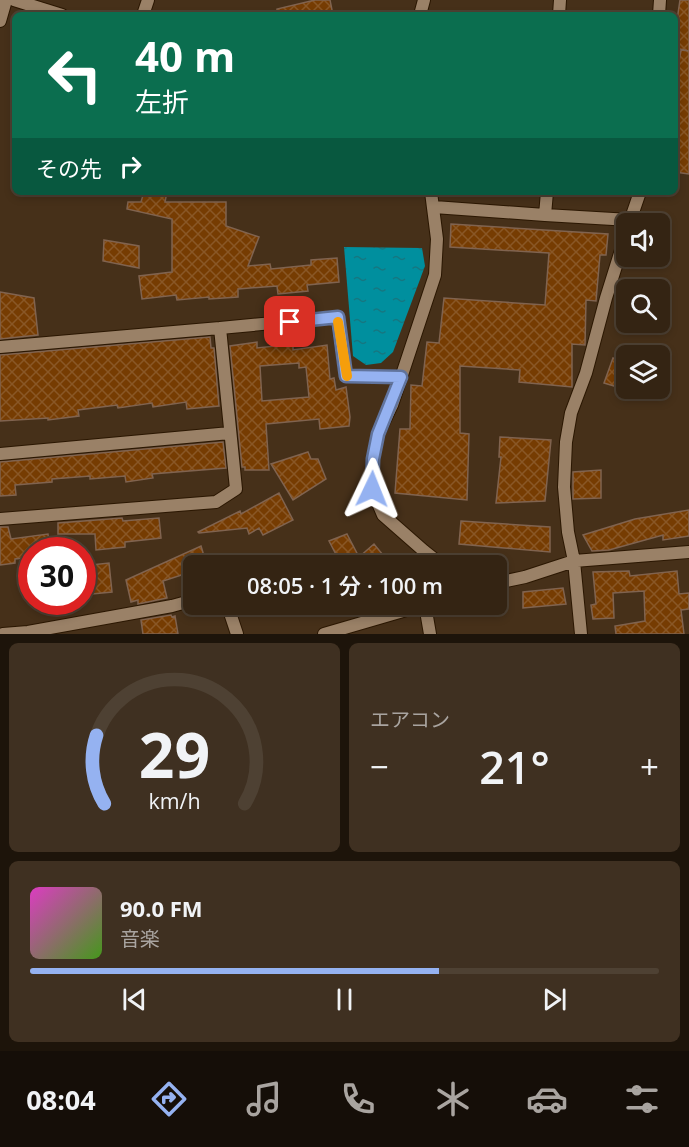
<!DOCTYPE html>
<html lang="ja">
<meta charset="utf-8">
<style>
:root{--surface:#342413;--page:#3f3021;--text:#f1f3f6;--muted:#a9a4a0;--line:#4e4133;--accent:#95b2f1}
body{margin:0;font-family:"Open Sans","Noto Sans JP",sans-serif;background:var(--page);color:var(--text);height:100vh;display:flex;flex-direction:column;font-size:22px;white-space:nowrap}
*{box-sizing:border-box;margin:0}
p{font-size:20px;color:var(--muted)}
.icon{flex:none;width:33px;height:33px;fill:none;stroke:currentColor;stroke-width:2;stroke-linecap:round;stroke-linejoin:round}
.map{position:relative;height:634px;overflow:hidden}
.panel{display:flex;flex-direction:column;gap:9px;padding:9px;background:#1d140a;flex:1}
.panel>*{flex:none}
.guide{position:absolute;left:12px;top:12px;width:666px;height:183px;border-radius:9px;box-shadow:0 3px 9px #0003,0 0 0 2px var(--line);background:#0b6e4f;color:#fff;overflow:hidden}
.fabs{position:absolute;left:616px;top:213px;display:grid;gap:12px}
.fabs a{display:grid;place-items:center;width:54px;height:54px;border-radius:9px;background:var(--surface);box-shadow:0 3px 9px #0003,0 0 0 2px var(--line);font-size:30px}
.speed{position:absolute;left:18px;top:537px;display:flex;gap:12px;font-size:30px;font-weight:700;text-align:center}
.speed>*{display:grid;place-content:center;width:78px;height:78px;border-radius:50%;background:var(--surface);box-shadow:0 3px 9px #0003,0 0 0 2px var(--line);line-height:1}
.speed .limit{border:9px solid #d22;background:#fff;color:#111}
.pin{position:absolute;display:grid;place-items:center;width:51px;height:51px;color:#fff;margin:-26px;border-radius:12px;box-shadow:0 3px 9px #0006}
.me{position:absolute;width:66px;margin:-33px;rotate:2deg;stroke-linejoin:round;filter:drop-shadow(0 0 4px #0008)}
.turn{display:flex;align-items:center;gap:21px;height:126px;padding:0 24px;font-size:27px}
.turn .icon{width:78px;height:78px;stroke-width:2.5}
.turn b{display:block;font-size:42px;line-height:51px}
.then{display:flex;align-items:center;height:57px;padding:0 24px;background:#0003;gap:12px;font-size:22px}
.big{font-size:45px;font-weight:600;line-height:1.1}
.panel .tile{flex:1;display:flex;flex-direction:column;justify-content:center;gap:9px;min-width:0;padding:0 21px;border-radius:9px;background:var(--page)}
.panel .dial{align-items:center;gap:0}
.dial svg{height:156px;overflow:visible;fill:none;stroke:var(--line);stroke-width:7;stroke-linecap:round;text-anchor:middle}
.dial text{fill:var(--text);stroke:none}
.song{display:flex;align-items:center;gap:18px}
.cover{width:72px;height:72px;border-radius:9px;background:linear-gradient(135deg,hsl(310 70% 55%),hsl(100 70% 35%))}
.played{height:6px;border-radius:3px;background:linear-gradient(90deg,var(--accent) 65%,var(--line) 65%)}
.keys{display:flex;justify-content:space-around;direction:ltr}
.heat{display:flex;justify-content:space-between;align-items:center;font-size:33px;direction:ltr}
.panel .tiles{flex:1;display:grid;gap:9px;grid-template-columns:1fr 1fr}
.tile:last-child{grid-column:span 2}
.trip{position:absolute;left:183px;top:555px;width:324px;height:60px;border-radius:9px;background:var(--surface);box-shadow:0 3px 9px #0003,0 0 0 2px var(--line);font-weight:600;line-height:60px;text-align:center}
.tab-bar{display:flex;height:96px;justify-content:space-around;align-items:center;background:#150e08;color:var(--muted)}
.tab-bar .icon{width:42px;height:42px}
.tab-bar .on{color:var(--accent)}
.tab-bar b{font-size:27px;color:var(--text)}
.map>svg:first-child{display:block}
.water{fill:url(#water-ripples)}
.building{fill:url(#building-cross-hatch);stroke:#80634f;stroke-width:1.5;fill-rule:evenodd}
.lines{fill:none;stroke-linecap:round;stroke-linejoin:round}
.minor-casing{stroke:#2b1702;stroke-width:14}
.minor{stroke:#9a8167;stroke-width:12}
.route-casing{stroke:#61749d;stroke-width:15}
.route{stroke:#95b2f1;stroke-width:10}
.slow{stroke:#f59e0b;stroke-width:10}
</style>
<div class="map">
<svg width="689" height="634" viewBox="0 0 689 634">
<defs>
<pattern id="water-ripples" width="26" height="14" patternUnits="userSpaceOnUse" patternTransform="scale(1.5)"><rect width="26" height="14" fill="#008f9e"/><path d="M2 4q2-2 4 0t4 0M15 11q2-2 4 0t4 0" fill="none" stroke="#157781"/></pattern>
<pattern id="building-cross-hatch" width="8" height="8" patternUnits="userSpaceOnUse" patternTransform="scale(1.5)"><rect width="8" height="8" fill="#763c02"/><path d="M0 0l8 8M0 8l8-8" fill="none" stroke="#895726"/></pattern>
</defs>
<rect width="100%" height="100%" fill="#463019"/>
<path class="water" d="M344,247l78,1 3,18 -32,86 -12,11 -15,2 -13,-9z"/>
<path class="building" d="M315,0h15l3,15h-56v-6z
M680,0h9v51l-14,-3v-14z
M681,50l8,1v123l-14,-2v-87z
M144,192h23l-2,10h61v24l33,11 -11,29 22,-2 1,5 40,-4v-5l26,-2 2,24 -32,3 1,6 -30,3 -1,-8 -39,3v8l-29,2v-2l-32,3 -1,-5 -34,4 -3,-23 33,-4v-53l-45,-10 1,-7h13z
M451,224l157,10 -2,21h-6l-4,46 -10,-1 -1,45 -13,-1v43l-53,-5 1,-12 -60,-4v67l9,1 -2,66 -72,-7 5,-64h10l1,-44 11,1 5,-44 12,1 5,-45 101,7 4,-52 -99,-6z
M104,240l35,6v22l-36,-7z
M0,292l34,6 4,37 -38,4z
M210,337l1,11h3l5,58 -32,3 -1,-7 -33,5 -1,-4 -34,5 -1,-3 -39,5 1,6 -31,4v-2l-48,3v-66z
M257,342v6l36,-4v6l34,-5 3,34 4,-1 2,12 10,-3 4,30 -1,9 -29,3 -1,-10 -53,5 3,46h-24v-3h-3l-12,-121zM299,363v5l7,-1 3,30 -47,4 -2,-35z
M613,358l14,5v27l-23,-7z
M500,437l51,3 -6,61 -49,2 5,-46h-2z
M223,442l3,26 -74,6 1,4 -27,4 -1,-6 -35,3v-3l-38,3v3l-37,3 1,10 -16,1v-34z
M308,452l3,7h7l8,20 -33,21 -22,-36z
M601,470v28l-28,1v-27z
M279,493l14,27 -30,15 -4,-7 -10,6 -2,-6 -48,5 -1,-1 42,-21 1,3z
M689,510v26l-26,4v-5l-54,15 -17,1 -9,-16 52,-16z
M122,518l1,3 36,-3 2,20 -36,4v5l-29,3 -1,-16h-37v-11z
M461,521l89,6v25l-91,-8z
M0,527h8l3,12 37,-5 2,16h-18v7l-17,2v4l-15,2z
M347,534l12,23 15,-13 18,22h-50l-13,-25z
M201,546l6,20h-13v5l-31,10 4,17 -29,6v-4l-7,2 -5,-22z
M109,563l3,29 -30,3v-29z
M629,571l1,5 47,-5 2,23 10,-1v16l-8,1 3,24h-68l-1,-8 30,-5 -1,-30 -31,2 1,25 -21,1 -2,-14 5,-1 -3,-32z
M563,588l3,16 -43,4v-16z
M171,615l1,2 3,-1 3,18h-35l-2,-14z"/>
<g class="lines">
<g class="minor-casing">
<path id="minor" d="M14,0l48,15
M143,15l5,-15
M420,15l4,-15
M559,15l1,-15
M659,15l1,-15
M0,21l6,-21
M431,192l6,47 -2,36 -43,130 -14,29 -5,25 -1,30 11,26 41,36 19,15
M434,207l111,8 2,-23
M545,215l85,5
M629,224l11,-32
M220,328l117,-11 9,59 55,1
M0,347l220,-19 16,161 -20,13 -216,17
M0,454l230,-21
M496,583l29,-6 49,-16 115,-9
M227,604l10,30
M425,605l5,29
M3,634l25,-2 144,-26 22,-6
M324,634l103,-30
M581,634l-7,-73 -6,-29 -4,-45 2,-45 5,-29 15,-40 20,-75 21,-67"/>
</g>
<use href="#minor" class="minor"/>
</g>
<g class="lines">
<g class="route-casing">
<path id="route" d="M290,322l48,-5 8,59 55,1 -23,57 -5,25 -1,30"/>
</g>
<use href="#route" class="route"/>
<path class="slow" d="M338,322l9,54"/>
</g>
</svg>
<div class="fabs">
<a><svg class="icon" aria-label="sound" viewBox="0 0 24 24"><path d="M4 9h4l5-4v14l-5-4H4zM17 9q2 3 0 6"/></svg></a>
<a><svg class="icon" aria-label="search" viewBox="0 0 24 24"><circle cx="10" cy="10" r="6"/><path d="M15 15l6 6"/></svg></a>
<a><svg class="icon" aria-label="layers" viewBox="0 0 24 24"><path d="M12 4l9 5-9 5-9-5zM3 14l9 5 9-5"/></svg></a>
</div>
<div class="speed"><div class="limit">30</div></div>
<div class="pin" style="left:290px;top:322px;background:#d93025"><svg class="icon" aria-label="arrive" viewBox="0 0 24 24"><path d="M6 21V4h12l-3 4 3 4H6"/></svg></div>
<svg class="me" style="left:372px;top:489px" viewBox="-20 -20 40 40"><path d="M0-17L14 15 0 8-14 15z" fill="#95b2f1" stroke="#fff" stroke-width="4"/></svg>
<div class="trip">08:05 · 1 分 · 100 m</div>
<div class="guide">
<div class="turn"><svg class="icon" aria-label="left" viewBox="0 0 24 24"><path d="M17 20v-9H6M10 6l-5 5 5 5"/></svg><div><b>40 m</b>左折</div></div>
<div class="then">その先<svg class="icon" aria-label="right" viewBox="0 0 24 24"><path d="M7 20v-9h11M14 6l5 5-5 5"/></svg></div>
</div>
</div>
<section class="panel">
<div class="tiles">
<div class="tile dial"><svg viewBox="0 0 100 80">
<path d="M14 69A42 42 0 1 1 86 69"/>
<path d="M14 69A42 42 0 0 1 10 34" stroke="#95b2f1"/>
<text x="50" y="56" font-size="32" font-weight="700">29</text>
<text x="50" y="72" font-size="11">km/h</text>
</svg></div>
<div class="tile"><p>エアコン</p>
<div class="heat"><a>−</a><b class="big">21°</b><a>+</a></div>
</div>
<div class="tile">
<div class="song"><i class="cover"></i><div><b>90.0 FM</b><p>音楽</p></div></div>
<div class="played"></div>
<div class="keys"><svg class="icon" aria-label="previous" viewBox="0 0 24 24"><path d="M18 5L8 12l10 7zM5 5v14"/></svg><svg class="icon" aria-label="pause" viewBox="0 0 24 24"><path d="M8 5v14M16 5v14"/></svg><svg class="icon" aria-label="next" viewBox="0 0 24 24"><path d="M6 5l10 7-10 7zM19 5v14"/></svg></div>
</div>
</div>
</section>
<nav class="tab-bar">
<b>08:04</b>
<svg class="icon on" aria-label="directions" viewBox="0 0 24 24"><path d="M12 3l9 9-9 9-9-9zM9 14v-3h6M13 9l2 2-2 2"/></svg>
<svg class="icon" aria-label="music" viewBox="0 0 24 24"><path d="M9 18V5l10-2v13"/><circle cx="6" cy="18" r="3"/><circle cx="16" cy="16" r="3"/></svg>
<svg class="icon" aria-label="phone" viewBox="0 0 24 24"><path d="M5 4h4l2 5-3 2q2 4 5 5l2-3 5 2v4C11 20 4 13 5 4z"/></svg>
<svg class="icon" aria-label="climate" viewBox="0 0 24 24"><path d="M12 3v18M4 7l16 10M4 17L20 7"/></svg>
<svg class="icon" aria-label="car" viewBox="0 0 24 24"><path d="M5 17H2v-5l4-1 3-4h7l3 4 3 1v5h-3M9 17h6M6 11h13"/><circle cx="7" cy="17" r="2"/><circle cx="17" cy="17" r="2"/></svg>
<svg class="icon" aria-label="filters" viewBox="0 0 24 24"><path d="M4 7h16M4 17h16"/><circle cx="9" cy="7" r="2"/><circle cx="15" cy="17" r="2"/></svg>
</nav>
